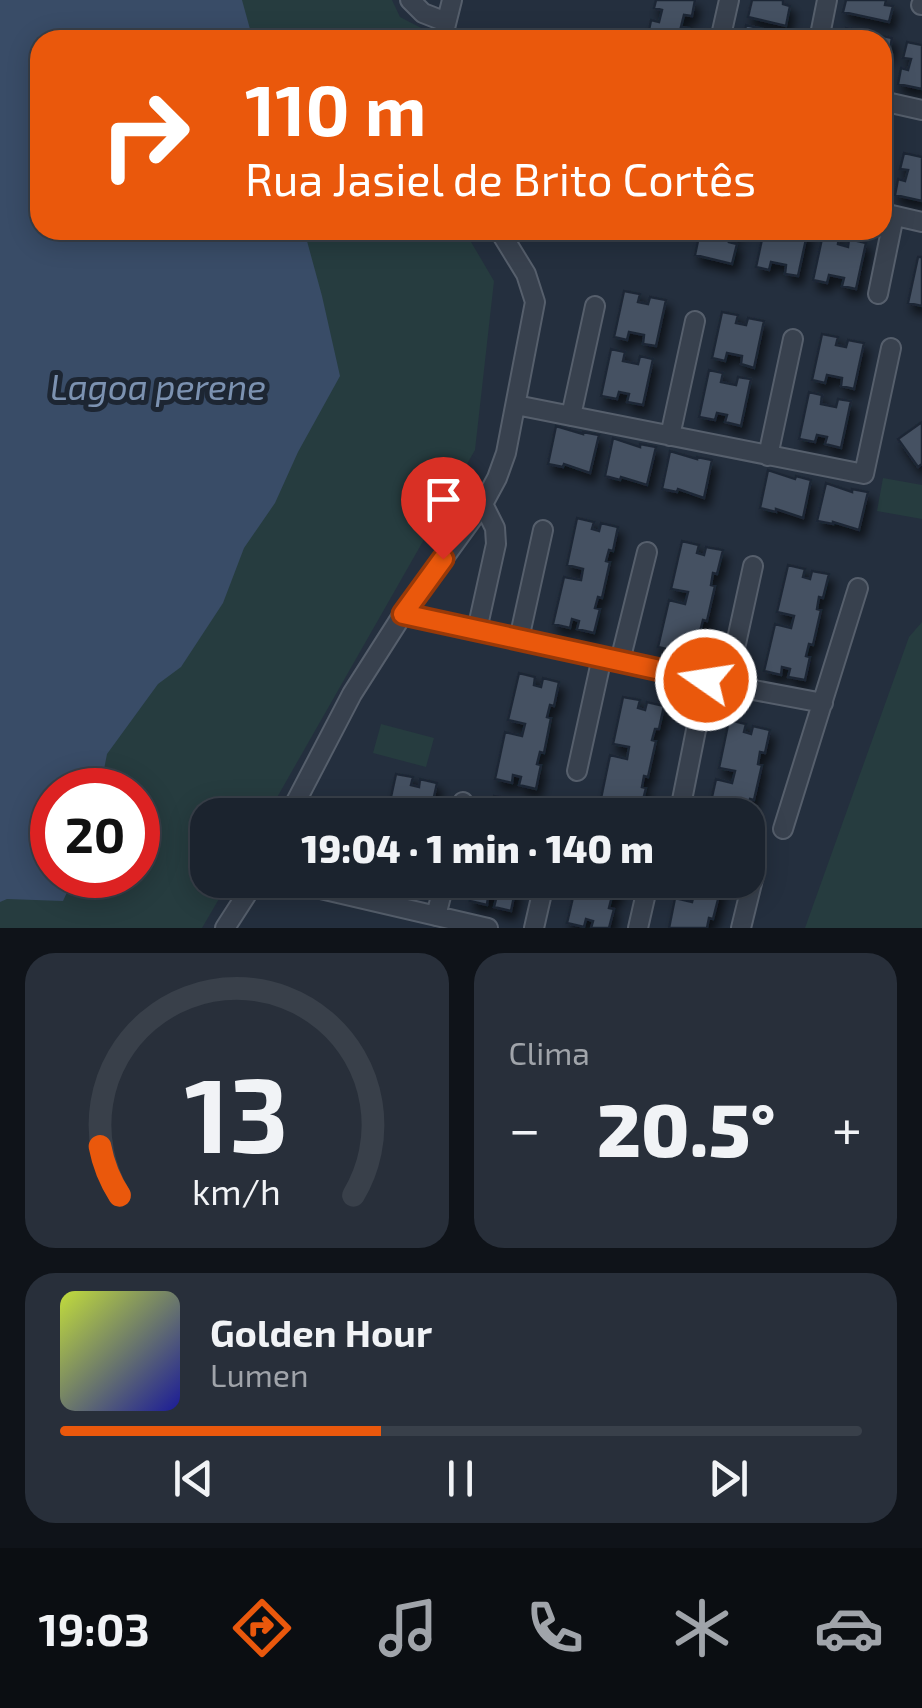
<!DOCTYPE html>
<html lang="pt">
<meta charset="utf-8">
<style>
:root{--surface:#1b232e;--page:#282f3a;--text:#f1f3f6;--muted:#a0a4aa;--line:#39404a;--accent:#ea580c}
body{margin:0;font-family:"Exo 2",sans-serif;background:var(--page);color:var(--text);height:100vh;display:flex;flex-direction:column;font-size:38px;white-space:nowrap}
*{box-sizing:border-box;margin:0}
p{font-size:32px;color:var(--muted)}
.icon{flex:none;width:55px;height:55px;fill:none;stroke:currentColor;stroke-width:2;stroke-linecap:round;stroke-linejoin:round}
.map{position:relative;height:928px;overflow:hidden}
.details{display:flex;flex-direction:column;gap:25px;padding:25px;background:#0f1319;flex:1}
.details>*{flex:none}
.guide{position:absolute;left:30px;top:30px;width:862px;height:210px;border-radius:30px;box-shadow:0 5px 25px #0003,0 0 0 2px var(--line);background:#ea580c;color:#fff;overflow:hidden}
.speed{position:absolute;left:30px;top:768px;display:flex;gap:20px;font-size:50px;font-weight:700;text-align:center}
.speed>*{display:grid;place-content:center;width:130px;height:130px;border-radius:50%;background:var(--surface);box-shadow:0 5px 25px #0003,0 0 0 2px var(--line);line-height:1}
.speed .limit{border:15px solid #d22;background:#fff;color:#111}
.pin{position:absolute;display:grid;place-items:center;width:85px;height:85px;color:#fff;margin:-102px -42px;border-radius:50% 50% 50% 0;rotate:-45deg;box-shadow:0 0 10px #0007}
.pin .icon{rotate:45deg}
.me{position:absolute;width:110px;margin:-55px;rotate:283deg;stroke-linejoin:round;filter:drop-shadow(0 0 8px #0008)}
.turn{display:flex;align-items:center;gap:35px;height:210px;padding:0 50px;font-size:45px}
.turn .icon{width:130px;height:130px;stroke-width:2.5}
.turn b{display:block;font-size:70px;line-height:85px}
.big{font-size:75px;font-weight:800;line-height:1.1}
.details .widget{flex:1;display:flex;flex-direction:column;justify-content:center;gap:15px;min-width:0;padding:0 35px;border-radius:30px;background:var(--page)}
.details .dial{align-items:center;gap:0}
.dial svg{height:260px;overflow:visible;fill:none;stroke:var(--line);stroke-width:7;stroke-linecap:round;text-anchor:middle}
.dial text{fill:var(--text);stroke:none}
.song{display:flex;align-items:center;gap:30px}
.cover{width:120px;height:120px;border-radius:15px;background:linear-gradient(135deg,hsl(70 70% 55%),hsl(240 70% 35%))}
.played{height:10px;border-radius:5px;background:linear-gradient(90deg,var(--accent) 40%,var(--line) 40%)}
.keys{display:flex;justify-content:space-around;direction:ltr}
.heat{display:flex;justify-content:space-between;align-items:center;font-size:55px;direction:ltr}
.details .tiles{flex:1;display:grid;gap:25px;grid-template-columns:1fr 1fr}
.widget:last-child{grid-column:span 2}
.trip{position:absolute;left:190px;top:798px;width:575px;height:100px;border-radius:30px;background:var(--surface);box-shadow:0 5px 25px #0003,0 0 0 2px var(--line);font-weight:800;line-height:100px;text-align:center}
.tab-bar{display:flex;height:160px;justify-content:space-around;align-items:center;background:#0b0e12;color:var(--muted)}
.tab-bar .icon{width:70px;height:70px}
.tab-bar .on{color:var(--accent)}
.tab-bar b{font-size:45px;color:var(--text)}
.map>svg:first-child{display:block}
.green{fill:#263c3f;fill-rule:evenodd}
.water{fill:#394c67}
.building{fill:#455162;stroke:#1f2835;stroke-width:2.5;filter:url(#shadow)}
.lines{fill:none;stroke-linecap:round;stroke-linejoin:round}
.minor-casing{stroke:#565f6c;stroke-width:22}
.minor{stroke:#38414e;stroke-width:18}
.route-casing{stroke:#983908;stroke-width:25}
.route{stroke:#ea580c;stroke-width:18}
.labels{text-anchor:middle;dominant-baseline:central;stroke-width:10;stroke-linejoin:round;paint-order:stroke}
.water-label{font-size:35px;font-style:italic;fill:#7c92b1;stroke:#1d2633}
</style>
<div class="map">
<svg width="922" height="928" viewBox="0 0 922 928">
<defs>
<filter id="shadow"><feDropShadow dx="4.5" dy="8" stdDeviation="5" flood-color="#0009"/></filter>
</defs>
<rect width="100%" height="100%" fill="#242f3e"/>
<path class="green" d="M0,0h392l8,17 25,13 -2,10h-383v190h424l30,51 -19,169 -208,365h-59v65h22l-28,48h-202zM52,790h86v85h-86z
M883,478l39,7v34l-45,-8z
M922,622v306h-117l104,-291z
M381,724l53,14 -8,29 -53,-14z"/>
<path class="water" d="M0,0h242l11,40h-213v190h264l18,66 18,80 -42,76 -23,51 -31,45 -21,55 -42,64 -23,17 -51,70 -7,36h-48v85h23l-12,26 -56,-2 -7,3z"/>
<path class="building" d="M656,0h39l-3,16 -8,-1 -3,12 8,1 -3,12h-39l4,-20 8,2 3,-12 -8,-2z
M752,0h31v4l7,2 -4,20 -38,-9z
M846,0h40l-1,5 8,1 -4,16 -46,-10z
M746,25l38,9 -1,6h-40z
M846,28l46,10 -3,17 -7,-2v-13h-38z
M907,42l15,3v44l-24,-5 3,-16 7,2 3,-11 -8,-1z
M904,153l18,4v44l-27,-6 3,-16 7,2 3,-11 -8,-1z
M708,230h32l-1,2 -7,-2 -3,12 8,2 -5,20 -37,-9 4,-19 8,1z
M764,230h17l9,4 1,-4h17l-10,46 -13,-2 1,-9 -15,-3 -2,8 -13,-3z
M823,234l16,3 -1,7 10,3 1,-8 17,4 -10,46 -14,-3 2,-8 -15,-3 -2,8 -14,-3z
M918,257h4v49l-14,-3z
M624,291l16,3 -2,8 10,2 2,-7 16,3 -10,46 -13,-2 1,-9 -15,-3 -2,8 -13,-3z
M722,312l16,3 -2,8 10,2 2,-7 16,3 -10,47 -13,-4 1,-8 -15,-3 -2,8 -13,-3z
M822,334l16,3 -2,8 10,2 2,-7 16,3 -10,46 -13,-3 1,-8 -15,-3 -2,8 -13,-3z
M611,349l14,3 -2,9 15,3 2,-8 13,3 -10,46 -16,-3 2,-8 -10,-2 -2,7 -16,-3z
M709,370l14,3 -2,9 15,3 2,-8 13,2 -10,47 -16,-4 2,-7 -10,-2 -2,7 -16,-3z
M809,392l13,3 -1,9 15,3 2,-8 13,2 -10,47 -16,-4 2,-7 -10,-2 -2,7 -16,-3z
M922,422v42l-4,3 -20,-28z
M556,426l27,8v-2l16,3 -9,38 -26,-9 -1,3 -15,-3z
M613,438l27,9v-3l16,3 -9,38 -26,-8 -1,3 -15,-4z
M670,451l27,8v-2l15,3 -8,38 -26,-9 -1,3 -15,-3z
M768,470l27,9 1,-3 15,4 -8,38 -27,-9v3l-16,-4z
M826,483l26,9v-3l16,3 -9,38 -26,-8v2l-16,-3z
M577,518l17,4 -2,7 7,2 2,-8 17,4 -5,24 -4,-1 -3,11 4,1 -8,36 -4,-1 -3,11 5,1 -6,24 -17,-4 2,-8 -7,-2 -2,9 -17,-4 11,-47 17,3 2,-11 -16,-4z
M682,541l17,4 -2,8 7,2 2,-8 17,3 -6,24 -4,-1 -2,12 4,1 -8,35 -4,-1 -3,12 4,1 -5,24 -17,-4 2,-8 -7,-2 -2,8 -17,-4 11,-47 16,4 3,-12 -17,-3z
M788,565l17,4 -2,8 7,2 2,-8 17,3 -6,24 -4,-1 -2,12 4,1 -8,35 -4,-1 -3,12 4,1 -5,23 -17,-3 2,-8 -8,-2 -1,8 -17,-4 11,-47 16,4 3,-12 -17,-4z
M519,673l16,4 -1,8 7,2 2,-9 16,4 -5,24 -4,-1 -3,12 4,1 -7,35 -4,-1 -3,12 4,1 -5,24 -17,-4 2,-8 -8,-2 -1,8 -17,-4 10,-47 17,4 3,-12 -17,-4z
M623,697l17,3 -2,8 7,2 2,-8 17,4 -5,23h-4l-3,11 4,1 -8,36 -4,-1 -2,11 4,1 -6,24 -17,-4 2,-8 -7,-2 -2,8 -16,-3 10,-48 17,4 2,-12 -16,-3z
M729,720l17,4 -2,8 7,2 2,-8 17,4 -5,23 -5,-1 -2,12 4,1 -8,35 -4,-1 -3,12 4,1 -3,18v-15h-40l8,-36 16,4 3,-12 -16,-3z
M396,774l17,3 -2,8 8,2 1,-8 17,4 -5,23 -4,-1 -2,10h-39z
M494,796l16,3 -1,8 7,2 2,-8 17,4 -3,10h-43z
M475,880h38l-1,6 4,1 -5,24 -17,-4 2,-8 -8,-2 -1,8 -17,-4z
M577,880h43l-4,17 -4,-1 -3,12 5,1 -5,19h-18l2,-7 -7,-2 -2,8 -17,-4z
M679,880h39l-1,3 5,1 -9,35 -4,-1 -2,10h-38l6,-30 17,4 3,-12 -17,-4z"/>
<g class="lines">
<g class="minor-casing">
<path id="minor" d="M410,0l13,13 23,9
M921,5h1
M442,40l10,-40
M720,40l9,-40
M819,40l8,-40
M882,101l40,9
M883,213l39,9
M878,294l16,-78
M516,405l348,69 27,-126
M571,416l24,-110
M670,436l25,-115
M768,456l25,-117
M403,614l324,71 96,18
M477,630l19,-86 -1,-16 -12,-24
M519,639l24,-109
M620,661l27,-109
M727,685l26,-119
M577,771l25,-114
M681,805l25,-125
M289,815l63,-121 51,-80 80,-110 14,-26 9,-25 29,-151 -9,-28 -27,-44
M460,815l3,-13
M783,829l75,-241
M282,880l206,48
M436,916l9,-36
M225,928l31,-48
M534,928l11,-48
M638,928l11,-48
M741,928l14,-57"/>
</g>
<use href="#minor" class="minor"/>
</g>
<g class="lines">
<g class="route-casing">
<path id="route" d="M443,559l-40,55 303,66"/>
</g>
<use href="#route" class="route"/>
</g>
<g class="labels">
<g class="water-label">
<text x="158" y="386">Lagoa perene</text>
</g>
</g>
</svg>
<div class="speed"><div class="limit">20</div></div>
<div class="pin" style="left:443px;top:559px;background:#d93025"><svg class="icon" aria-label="arrive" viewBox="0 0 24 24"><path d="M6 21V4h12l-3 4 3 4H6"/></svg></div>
<svg class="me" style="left:706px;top:680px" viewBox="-20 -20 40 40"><circle r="17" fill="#ea580c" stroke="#fff" stroke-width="3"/><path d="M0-11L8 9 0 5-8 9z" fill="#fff"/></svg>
<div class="trip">19:04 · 1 min · 140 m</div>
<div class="guide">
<div class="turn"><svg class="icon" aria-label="right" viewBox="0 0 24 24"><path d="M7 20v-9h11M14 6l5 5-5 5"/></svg><div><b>110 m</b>Rua Jasiel de Brito Cortês</div></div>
</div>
</div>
<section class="details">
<div class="tiles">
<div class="widget dial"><svg viewBox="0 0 100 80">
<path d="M14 69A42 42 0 1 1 86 69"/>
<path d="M14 69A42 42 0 0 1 8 54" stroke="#ea580c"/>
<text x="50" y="56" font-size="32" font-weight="700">13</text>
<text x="50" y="72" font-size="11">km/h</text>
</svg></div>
<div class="widget"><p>Clima</p>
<div class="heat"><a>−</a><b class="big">20.5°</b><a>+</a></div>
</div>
<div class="widget">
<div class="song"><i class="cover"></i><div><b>Golden Hour</b><p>Lumen</p></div></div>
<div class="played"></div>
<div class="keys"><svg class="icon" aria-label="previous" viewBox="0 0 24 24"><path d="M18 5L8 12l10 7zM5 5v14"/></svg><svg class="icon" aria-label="pause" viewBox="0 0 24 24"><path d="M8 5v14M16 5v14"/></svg><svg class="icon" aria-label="next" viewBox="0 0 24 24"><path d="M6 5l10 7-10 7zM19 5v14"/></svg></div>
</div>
</div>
</section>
<nav class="tab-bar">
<b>19:03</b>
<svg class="icon on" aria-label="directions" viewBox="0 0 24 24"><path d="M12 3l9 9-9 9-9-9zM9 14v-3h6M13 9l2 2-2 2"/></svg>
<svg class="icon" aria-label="music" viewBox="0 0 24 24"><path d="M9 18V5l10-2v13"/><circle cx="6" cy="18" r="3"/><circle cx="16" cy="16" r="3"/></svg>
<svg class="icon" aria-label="phone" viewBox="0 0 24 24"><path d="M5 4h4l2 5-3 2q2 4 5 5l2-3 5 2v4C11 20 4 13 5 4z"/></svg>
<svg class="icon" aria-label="climate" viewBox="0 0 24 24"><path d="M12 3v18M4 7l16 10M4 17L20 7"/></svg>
<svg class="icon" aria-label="car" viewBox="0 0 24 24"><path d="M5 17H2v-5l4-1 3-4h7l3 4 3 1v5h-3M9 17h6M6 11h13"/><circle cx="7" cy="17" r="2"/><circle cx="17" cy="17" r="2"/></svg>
</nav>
